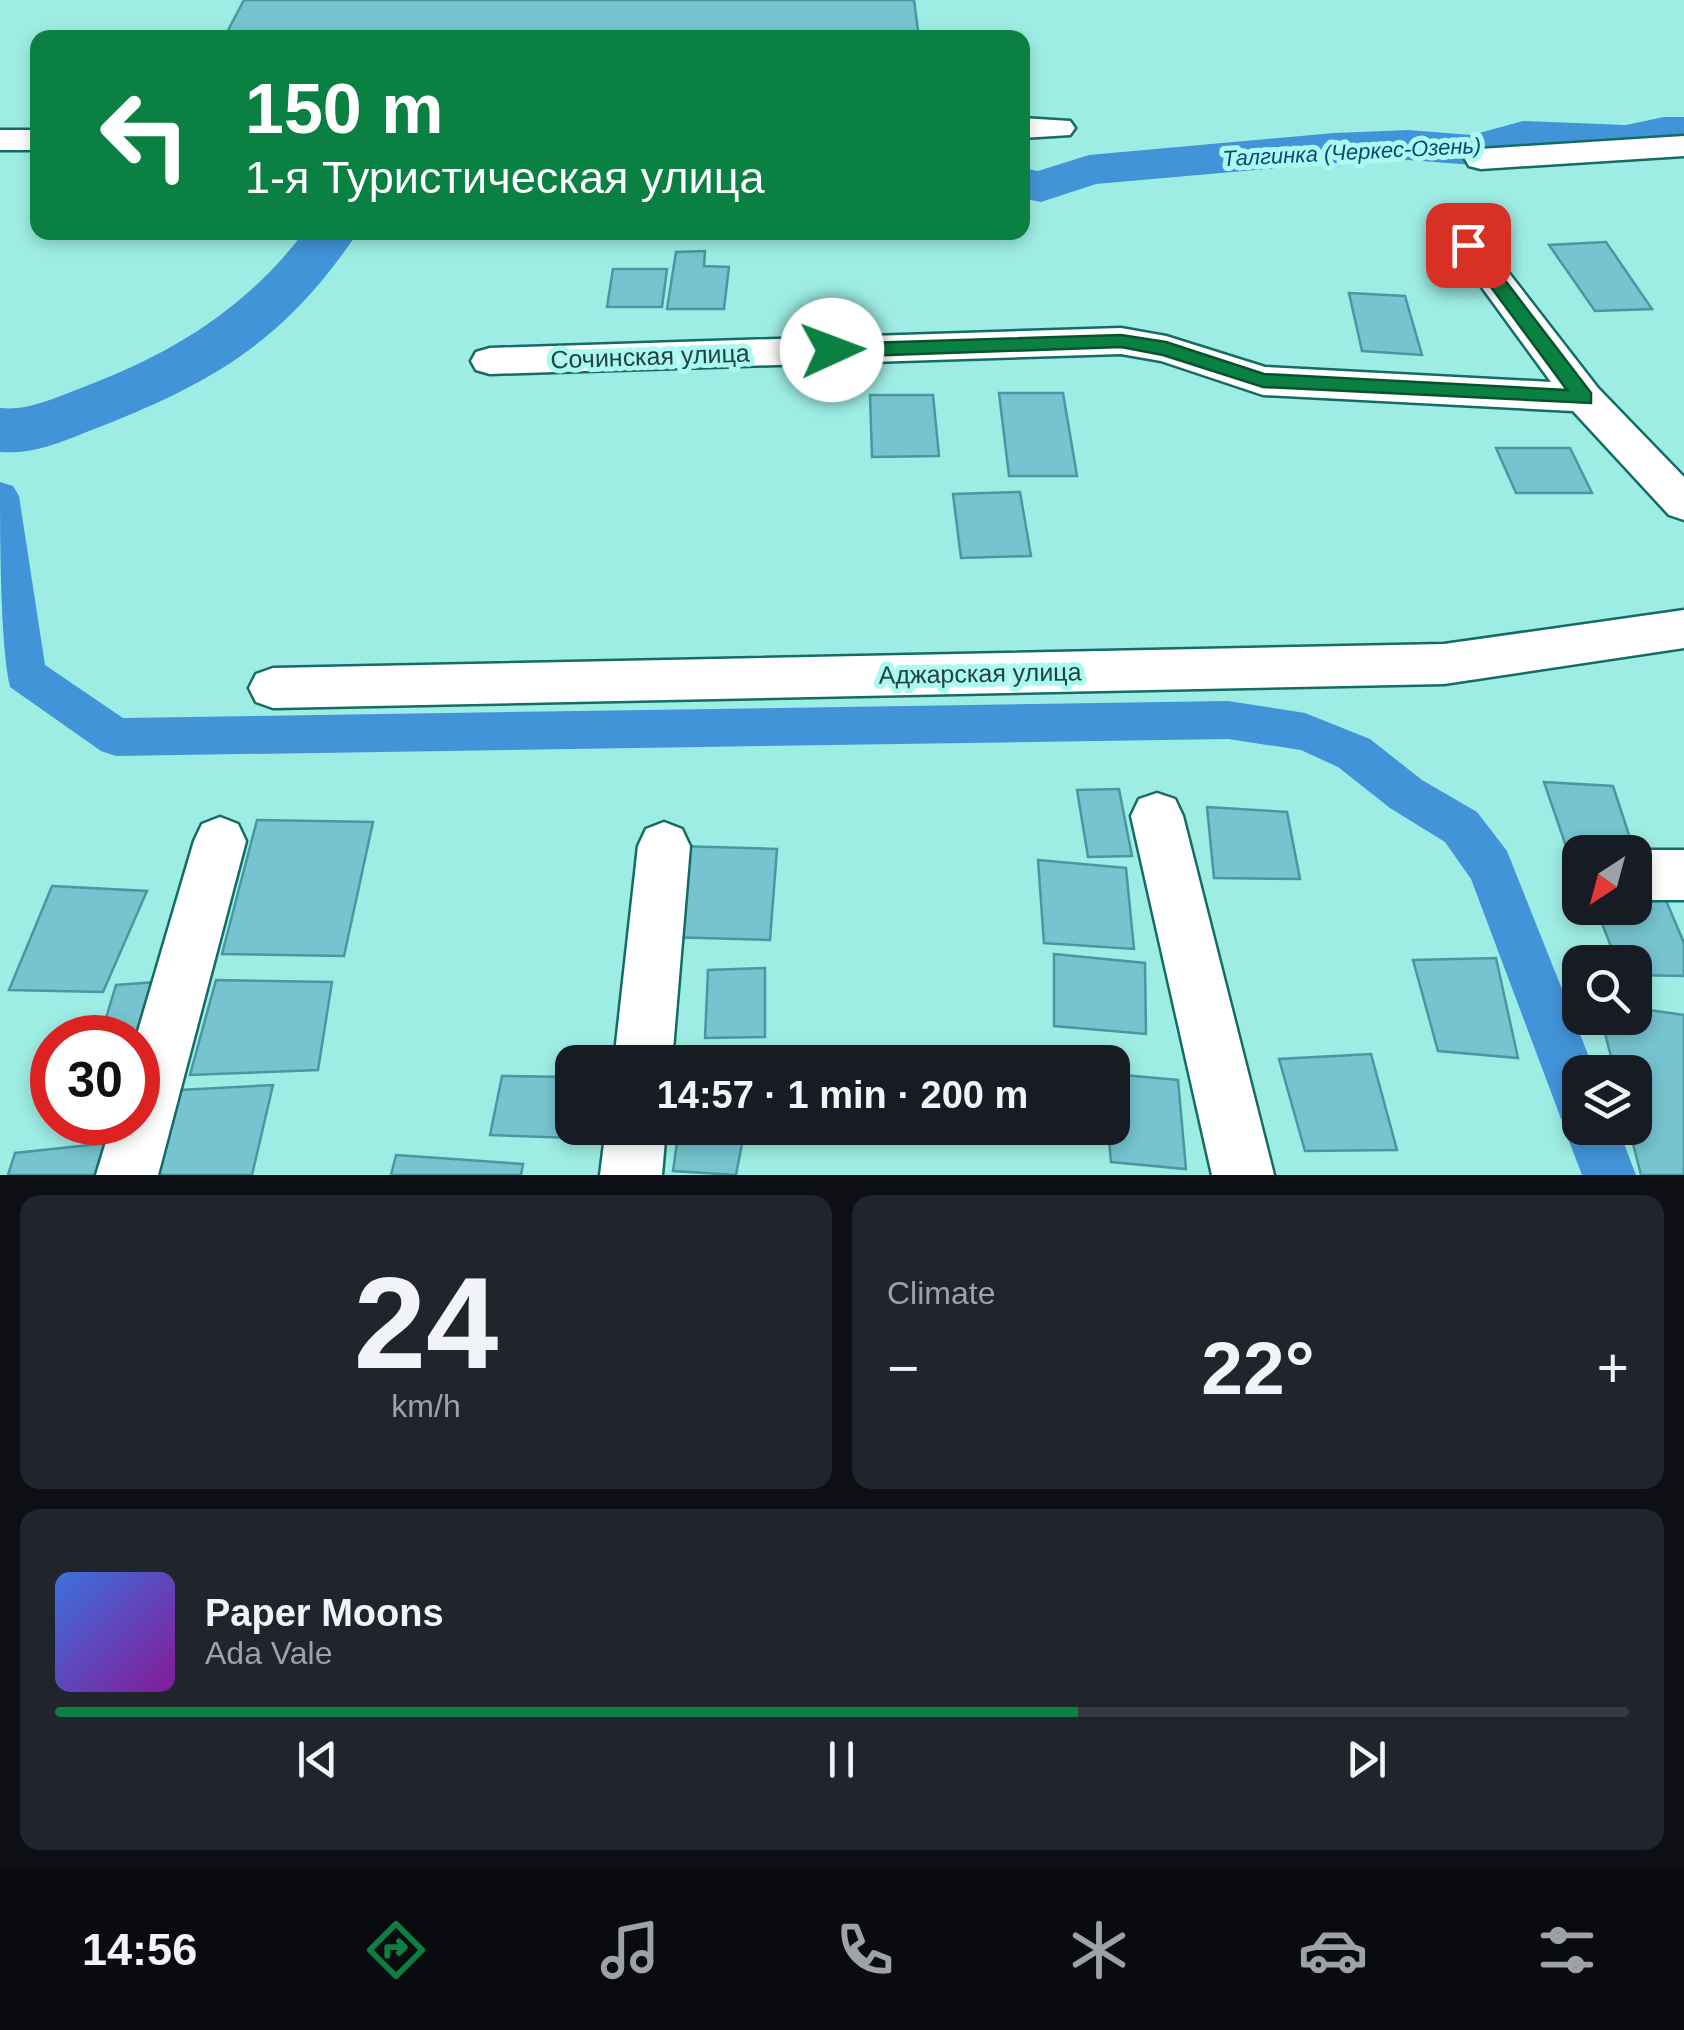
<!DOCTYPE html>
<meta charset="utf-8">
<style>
:root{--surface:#171b24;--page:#20242c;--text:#f1f3f6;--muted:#9ea1a6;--line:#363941;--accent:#0b8043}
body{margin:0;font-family:Arial,sans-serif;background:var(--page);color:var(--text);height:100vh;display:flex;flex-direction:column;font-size:38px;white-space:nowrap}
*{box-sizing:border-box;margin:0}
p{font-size:32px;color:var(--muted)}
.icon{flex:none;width:55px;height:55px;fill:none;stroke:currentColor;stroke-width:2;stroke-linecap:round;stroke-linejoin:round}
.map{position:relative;height:1175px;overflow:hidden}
.details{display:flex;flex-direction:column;gap:20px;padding:20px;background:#0d0f14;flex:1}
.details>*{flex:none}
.banner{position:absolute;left:30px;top:30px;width:1000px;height:210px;border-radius:20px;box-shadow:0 5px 15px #0003;background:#0b8043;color:#fff;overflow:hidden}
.needle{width:65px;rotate:216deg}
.buttons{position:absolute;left:1562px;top:835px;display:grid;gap:20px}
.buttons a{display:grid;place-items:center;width:90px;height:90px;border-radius:20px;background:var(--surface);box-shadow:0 5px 15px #0003;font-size:50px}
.speed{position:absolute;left:30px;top:1015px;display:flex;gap:20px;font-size:50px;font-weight:700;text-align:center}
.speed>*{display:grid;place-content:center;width:130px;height:130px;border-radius:50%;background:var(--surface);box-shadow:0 5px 15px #0003;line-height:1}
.speed .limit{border:15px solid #d22;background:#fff;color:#111}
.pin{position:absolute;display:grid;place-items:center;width:85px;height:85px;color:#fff;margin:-42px;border-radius:20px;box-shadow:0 5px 15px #0006}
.me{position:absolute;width:110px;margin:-55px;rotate:88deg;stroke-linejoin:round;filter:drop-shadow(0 0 8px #0008)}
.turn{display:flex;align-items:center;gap:35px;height:210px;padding:0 50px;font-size:45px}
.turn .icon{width:130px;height:130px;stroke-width:2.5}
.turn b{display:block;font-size:70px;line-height:85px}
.big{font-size:75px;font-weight:700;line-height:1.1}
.details .card{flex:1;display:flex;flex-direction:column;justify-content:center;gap:15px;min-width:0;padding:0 35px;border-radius:20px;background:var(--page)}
.details .dial{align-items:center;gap:0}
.dial b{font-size:130px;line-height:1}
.song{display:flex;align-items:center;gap:30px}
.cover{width:120px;height:120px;border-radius:15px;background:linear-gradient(135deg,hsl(220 70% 55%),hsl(290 70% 35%))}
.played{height:10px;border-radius:5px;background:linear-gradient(90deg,var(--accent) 65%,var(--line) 65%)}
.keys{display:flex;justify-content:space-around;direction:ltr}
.heat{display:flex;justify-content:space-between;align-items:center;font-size:55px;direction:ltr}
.details .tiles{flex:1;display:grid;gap:20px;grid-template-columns:1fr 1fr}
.card:last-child{grid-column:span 2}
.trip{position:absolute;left:555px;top:1045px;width:575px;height:100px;border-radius:20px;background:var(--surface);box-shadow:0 5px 15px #0003;font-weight:700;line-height:100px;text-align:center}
.dock{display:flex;height:160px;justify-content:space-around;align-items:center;background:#090b0e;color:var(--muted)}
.dock .icon{width:70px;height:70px}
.dock .active{color:var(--accent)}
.dock b{font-size:45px;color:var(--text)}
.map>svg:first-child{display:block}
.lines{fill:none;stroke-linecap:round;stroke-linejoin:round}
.canal{fill:#4294d8;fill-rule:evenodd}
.river{fill:#4294d8;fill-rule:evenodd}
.building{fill:#76c4cf;stroke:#4897a2;stroke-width:2.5}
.minor-casing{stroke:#146c65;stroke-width:5}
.minor{fill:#fff;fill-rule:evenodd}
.route{fill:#0b8043;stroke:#07532c;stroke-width:2.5}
.labels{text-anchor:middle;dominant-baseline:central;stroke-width:10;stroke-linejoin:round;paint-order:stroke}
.far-water-label{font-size:22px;font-style:italic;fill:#0b4875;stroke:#abfaf1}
.street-label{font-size:25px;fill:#234340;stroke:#abfaf1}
</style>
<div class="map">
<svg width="1684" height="1175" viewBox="0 0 1684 1175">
<rect width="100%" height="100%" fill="#9eede4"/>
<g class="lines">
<path class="canal" d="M0,482l13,4 6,10 26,169 78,53 1105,-17 77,12 65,26 52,41 55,32 30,39 88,221h-15v56h38l18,47h-54l-18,-47 3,-7 -6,-2 -7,-19 -83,-221 -26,-37 -55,-34 -52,-41 -37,-17 -73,-11 -1112,17 -15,-5 -91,-64c-10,-43 -10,-154 -10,-205z"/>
<path class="river" d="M1664,117h20v28h-20l-38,10 -101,-4 -52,14 -65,-5 -74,3 -238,21 -55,18 -19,-4v-30l16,3 51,-16 245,-22 74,-3 64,5 51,-14 103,4z
M304,232h54c-71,106 -140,148 -256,194 -34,13 -66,29 -102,26v-44c29,3 54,-10 81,-20 89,-33 165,-79 223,-156z"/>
</g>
<path class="building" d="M244,0h670l5,38h-695z
M1606,242l46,67 -57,2 -46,-66z
M705,251l-1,15 25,1 -5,42h-57l9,-57z
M613,269h54l-5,38h-55z
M1349,293l56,3 17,59 -60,-4z
M999,393h64l14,83h-68z
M870,395h63l6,61 -67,1z
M1496,448h74l22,45h-76z
M1020,492l11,64 -70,2 -8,-64z
M1544,782l69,4 20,61 -65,5z
M1119,789l13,67 -44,1 -11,-67z
M1207,807l80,5 13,67 -86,-1z
M257,820l116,2 -29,134 -122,-2z
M678,846l99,3 -7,91 -103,-3z
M1038,860l88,8 8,81 -90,-6z
M52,886l95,5 -44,101 -94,-2z
M1635,897l30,1 19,45v33l-49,-1v-13h-18l-21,-54h39z
M1054,954l91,9 1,71 -92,-8z
M1496,958l22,100 -80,-7 -25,-91z
M765,968v69l-60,1 3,-68z
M216,980l116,2 -14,88 -128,5z
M157,982l-19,56h-38l16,-53z
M1635,1008l49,7v160h-43l-12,-47h6v-56h-20l-14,-54h34z
M1371,1054l26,96 -92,1 -26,-92z
M1112,1074l66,6 8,89 -75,-7 -3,-34h4z
M502,1076l70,1 2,61 -84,-3z
M273,1085l-21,90h-97l25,-85z
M679,1128h66l-9,47 -63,-4z
M109,1143l-10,32h-91l7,-22z
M396,1155l127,9 -2,11h-130z"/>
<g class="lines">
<g class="minor-casing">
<path id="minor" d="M1022,118l48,3 5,7 -5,7 -48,3z
M0,130h38v20h-38z
M1684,136v20l-203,13 -12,-3 -4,-7 4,-7 12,-3z
M1469,234l12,3 117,151 86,89v43l-15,-5 -96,-104 -310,-16 -102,-34 -40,-7 -631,20 -14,-4 -5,-9 5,-9 14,-4 631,-20 45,8 99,31 286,15 -100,-137 6,-8z
M1684,610v38l-240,36 -1171,24 -17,-6 -7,-14 7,-14 17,-6 1171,-24z
M1157,793l18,6 8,17 91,359h-62l-81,-359 8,-17z
M220,817l18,7 8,17 -88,334h-62l16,-53h26l-2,-84 58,-197 8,-17z
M664,822l18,7 8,17 -18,216h-58l24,-216 8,-17z
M1635,850h49v50h-49v-48h-6z
M606,1128h60l-4,47h-62z"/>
</g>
<use href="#minor" class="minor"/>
</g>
<path class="route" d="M1468,240l7,1 116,152v10l-328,-16 -100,-32 -42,-8 -289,10 -9,-7 9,-6 289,-9 45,7 98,32 303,16 -107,-145z"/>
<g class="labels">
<g class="far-water-label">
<text transform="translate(1352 152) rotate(-3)">Талгинка (Черкес-Озень)</text>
</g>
<g class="street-label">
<text transform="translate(650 356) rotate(-2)">Сочинская улица</text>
<text transform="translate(980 673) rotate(-1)">Аджарская улица</text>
</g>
</g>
</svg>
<div class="buttons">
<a><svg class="needle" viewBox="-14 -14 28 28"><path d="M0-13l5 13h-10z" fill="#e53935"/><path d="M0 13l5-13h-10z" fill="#9ea1a6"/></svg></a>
<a><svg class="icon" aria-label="search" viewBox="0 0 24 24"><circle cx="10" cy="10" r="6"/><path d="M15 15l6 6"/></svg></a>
<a><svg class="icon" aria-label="layers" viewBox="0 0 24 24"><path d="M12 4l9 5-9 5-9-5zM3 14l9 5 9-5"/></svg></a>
</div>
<div class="speed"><div class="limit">30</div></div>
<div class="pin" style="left:1468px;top:245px;background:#d93025"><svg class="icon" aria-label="arrive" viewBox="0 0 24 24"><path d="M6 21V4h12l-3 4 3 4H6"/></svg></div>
<svg class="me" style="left:832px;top:350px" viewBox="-20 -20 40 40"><circle r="19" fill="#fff"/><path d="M0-13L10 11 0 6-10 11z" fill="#0b8043"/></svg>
<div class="trip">14:57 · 1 min · 200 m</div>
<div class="banner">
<div class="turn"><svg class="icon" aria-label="left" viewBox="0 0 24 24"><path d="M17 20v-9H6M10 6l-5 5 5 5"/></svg><div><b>150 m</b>1-я Туристическая улица</div></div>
</div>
</div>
<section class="details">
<div class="tiles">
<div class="card dial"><b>24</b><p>km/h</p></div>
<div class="card"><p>Climate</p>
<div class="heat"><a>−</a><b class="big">22°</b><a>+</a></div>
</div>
<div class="card">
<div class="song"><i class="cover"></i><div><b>Paper Moons</b><p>Ada Vale</p></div></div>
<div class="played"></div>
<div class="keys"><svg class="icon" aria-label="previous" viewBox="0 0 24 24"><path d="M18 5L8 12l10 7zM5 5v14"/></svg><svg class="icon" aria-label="pause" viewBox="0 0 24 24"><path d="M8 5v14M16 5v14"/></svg><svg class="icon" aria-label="next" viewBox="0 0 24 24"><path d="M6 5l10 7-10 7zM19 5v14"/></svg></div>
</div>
</div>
</section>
<nav class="dock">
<b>14:56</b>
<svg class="icon active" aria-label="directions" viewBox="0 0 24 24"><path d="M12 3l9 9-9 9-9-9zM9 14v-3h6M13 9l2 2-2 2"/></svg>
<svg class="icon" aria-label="music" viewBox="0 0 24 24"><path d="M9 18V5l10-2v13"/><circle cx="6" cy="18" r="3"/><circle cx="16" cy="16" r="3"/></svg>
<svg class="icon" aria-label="phone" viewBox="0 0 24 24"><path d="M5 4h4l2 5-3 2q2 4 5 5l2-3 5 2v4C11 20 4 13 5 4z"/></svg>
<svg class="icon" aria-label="climate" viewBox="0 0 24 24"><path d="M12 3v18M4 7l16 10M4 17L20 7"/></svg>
<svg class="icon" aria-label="car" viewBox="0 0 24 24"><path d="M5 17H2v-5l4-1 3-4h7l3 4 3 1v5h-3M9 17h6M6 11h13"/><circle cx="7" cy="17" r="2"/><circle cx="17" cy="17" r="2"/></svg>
<svg class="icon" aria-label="filters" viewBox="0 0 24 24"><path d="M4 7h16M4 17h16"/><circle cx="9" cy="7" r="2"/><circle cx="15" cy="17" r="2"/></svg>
</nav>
